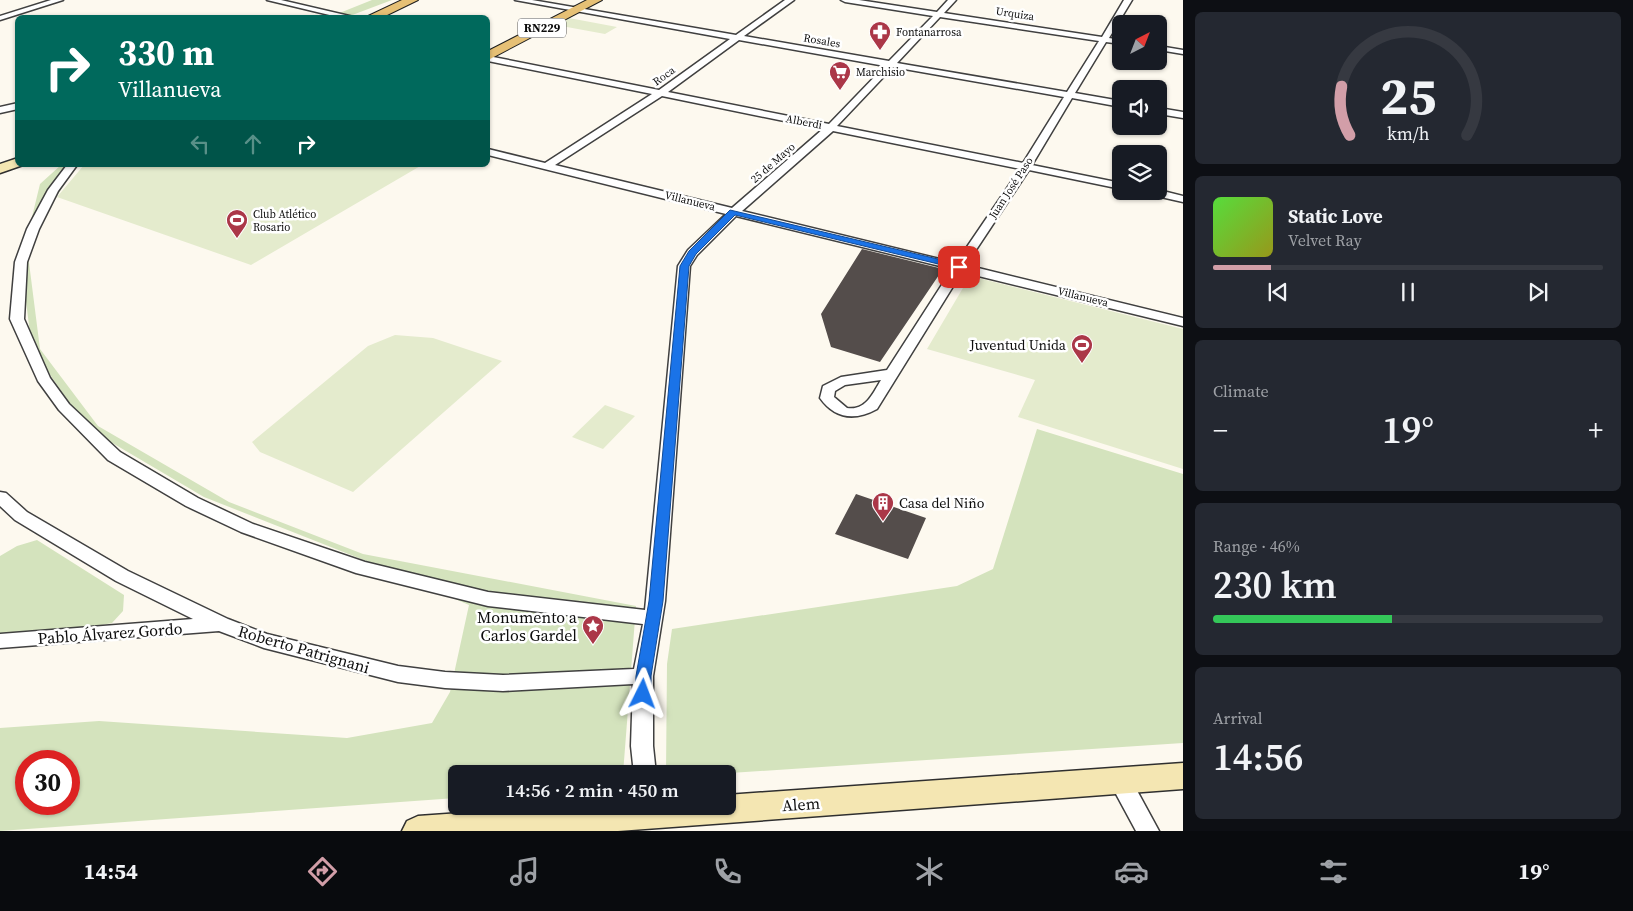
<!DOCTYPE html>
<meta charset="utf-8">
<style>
:root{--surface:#171b24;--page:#242831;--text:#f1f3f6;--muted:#9ea1a6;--line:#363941;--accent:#d29ea8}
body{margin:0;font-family:"Source Serif 4",serif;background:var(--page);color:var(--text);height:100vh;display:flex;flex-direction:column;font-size:19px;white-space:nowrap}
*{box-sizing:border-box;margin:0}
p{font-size:16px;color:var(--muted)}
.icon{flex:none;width:28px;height:28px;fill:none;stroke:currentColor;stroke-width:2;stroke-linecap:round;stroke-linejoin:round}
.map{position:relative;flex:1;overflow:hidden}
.drawer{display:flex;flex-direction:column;gap:12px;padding:12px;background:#0d0f14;width:450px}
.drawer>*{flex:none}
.guide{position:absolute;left:15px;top:15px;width:475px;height:152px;border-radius:8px;box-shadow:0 1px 4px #0004;background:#00695c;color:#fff;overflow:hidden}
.needle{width:32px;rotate:42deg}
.tools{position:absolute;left:1112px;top:15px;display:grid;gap:10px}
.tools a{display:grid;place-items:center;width:55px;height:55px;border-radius:8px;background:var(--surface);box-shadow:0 1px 4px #0004;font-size:25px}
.speed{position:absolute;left:15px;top:750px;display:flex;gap:10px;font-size:25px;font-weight:700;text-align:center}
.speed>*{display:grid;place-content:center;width:65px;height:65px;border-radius:50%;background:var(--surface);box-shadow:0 1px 4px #0004;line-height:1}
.speed .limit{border:8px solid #d22;background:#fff;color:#111}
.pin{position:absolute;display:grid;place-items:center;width:42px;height:42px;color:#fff;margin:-21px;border-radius:10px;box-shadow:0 2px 8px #0006}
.me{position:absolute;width:55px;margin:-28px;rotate:3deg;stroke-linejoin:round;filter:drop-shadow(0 0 4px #0008)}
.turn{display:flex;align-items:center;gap:18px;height:105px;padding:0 20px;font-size:22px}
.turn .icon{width:65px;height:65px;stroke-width:2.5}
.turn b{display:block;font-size:35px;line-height:42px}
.lanes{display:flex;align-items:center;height:48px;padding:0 20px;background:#0003;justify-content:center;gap:25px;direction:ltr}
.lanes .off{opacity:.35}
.big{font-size:38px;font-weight:600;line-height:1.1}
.drawer .tile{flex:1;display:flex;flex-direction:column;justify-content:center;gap:8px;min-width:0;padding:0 18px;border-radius:8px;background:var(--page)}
.drawer .dial{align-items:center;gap:0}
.dial svg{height:130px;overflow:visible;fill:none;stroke:var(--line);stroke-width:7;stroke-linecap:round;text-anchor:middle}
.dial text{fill:var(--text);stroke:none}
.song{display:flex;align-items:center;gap:15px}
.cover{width:60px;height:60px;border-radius:8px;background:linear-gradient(135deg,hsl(110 70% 55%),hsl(60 70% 35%))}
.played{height:5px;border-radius:2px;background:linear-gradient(90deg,var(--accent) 15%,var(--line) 15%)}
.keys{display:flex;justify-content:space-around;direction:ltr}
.heat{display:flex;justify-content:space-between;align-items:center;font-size:28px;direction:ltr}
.charge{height:8px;border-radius:4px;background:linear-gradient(90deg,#34c759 46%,var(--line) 0)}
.trip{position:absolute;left:448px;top:765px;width:288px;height:50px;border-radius:8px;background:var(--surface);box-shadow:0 1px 4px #0004;font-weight:600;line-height:50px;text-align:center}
.dock{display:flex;height:80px;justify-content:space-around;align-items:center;background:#090b0e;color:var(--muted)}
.dock .icon{width:35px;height:35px}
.dock .on{color:var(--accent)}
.dock b{font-size:22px;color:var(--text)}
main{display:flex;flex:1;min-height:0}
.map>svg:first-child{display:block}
.green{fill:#d4e3bd;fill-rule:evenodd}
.pitch{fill:#e4ebcd}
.building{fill:#544d4b}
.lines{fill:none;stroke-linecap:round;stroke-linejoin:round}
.minor-casing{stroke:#404040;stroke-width:3}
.secondary-casing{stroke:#2f2f2f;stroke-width:3}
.primary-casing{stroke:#1e1e1e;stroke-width:2}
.minor{fill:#fff;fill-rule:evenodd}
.secondary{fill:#f4e6b2;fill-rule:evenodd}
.primary{fill:#e6c075;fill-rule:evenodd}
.route{fill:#1a73e8;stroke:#114b97}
.labels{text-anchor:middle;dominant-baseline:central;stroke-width:5;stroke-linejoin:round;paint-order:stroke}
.far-street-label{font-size:11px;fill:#0d0d0d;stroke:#fff}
.far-poi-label{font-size:11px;fill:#0d0d0d;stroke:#fff;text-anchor:start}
.shield{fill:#fff;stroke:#565656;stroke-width:1}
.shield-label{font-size:12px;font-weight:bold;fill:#0d0d0d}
.poi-label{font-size:14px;fill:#0d0d0d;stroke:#fff;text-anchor:end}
.near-poi-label{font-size:16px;fill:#0d0d0d;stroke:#fff;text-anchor:end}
.near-street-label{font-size:16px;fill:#0d0d0d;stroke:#fff}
</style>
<main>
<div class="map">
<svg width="1183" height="831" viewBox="0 0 1183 831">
<rect width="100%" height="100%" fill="#fdf9ef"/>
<path class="green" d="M372,0h20l-45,17 -20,1z
M61,165h18l-10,11 -42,71 13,102 58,77 131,76 134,52 273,52 -13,168h-167v24l-456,33v-103l99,-7 248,17 85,-15 18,-31 19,-87 -90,-39 -175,-69 -117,-69 -55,-79 -11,-87 19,-78zM26,761h43v43h-43z
M1037,429l146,45v269l-468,31h-49l1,-110 5,-35 285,-43 36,-17z
M37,540l87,55 -1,16 -11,12 -47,9 -65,3v-79l17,-10z"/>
<path class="pitch" d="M569,18l48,9 -12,7 -49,-9z
M84,165h338l-171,100 -194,-68z
M970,276l213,53v140l-165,-52 17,-37 -108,-31z
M395,335l38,3 69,23 -149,131 -93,-40 -8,-10 116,-96z
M605,405l30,11 -32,33 -31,-12z"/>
<path class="building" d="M862,249l81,20 -63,93 -49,-15 -10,-33z
M856,494l70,24 -18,41 -73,-25z"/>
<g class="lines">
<g class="minor-casing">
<path id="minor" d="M51,0h12l-63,20v-4z
M267,0h14l77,18h-16z
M515,0h17l204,35 49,-35h9l-50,36 145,25 44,-45 -88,-14 -4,-2h18l78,12 11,-12h8l-12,13 158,24 22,-37h8l-23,38 12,2v4l-15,-2 -31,51 46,8v6l-49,-9 -40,67 89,18v6l-92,-19 -63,95 217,53v8l-221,-54 -85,137c-22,12 -42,10 -57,-11l3,-12 18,-9 46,-7 65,-101 -216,-53 -39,39 -7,11 -25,335 -12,75v70l3,28h-22l-3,-28 2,-62 -130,7 -58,-3 -47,-6 -134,-34 -45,-17 -219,17v-14l193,-15 -77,-38 -101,-61 -15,-14v-14l6,1 21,19 101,59 100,48 39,15 131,32 47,6 58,3 131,-6 9,-45 -155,-18 -132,-33 -115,-41 -55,-26 -78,-46 -49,-50 -21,-29 -28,-62 5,-57 12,-33 21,-39 19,-25h10l-19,26 -19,38 -12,33 -3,57 26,59 19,26 51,48 78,46 55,26 112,38 123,30 157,18 33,-344 10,-16 38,-36 -238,-59v-6l57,14 107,-69 -164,-33v-5l171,34 71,-51zM940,17l159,24 -32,51 -170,-29zM739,40l146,26 -56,58 -161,-32zM893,67l171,30 -41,66 -186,-37zM662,96l161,33 -91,79 -177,-43zM833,131l187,38 -64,94 -214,-52zM881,380c-8,13 -15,31 -34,28l-13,-11 1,-6 10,-6z
M1159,46l24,4v4l-24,-4z
M18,103v6l-18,4v-6z
M1159,108l24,4v6l-24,-4z
M1159,190l24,6v6l-40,-9 -1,-2z
M1120,771l8,3 31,57h-23l-27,-50 3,-7z"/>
</g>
<g class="secondary-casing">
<path id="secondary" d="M18,158v7h5l-23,8v-9z
M1183,763v26l-565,42h-216l5,-10 11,-5 143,-10h165v-11z"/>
</g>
<g class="primary-casing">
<path id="primary" d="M402,0h16l-37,18h-17z
M587,0h15l-114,60v-9z"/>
</g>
<use href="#minor" class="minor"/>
<use href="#secondary" class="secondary"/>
<use href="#primary" class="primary"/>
</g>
<path class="route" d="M730,210l229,54 5,3 -5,2 -224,-54 -39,39 -7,12 -26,335 -12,75v18l-3,5 -5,1 -6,-1 -2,-5 1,-18 13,-75 31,-335 9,-15z"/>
<defs>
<g id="pharmacy-pin" transform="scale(1.125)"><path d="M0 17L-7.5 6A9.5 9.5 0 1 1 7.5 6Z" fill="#ab3748" stroke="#fff"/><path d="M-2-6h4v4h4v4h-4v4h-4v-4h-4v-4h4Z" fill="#fff"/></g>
<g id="supermarket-pin" transform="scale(1.125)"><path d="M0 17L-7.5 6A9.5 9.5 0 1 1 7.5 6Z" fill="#ab3748" stroke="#fff"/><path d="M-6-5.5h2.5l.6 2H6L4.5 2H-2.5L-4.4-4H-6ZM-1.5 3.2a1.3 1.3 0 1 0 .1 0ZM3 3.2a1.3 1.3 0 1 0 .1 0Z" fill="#fff"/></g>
<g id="stadium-pin" transform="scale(1.125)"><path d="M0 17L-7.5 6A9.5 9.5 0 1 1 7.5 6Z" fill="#ab3748" stroke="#fff"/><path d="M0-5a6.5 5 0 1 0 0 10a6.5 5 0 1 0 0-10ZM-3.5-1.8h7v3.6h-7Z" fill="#fff"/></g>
<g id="building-pin" transform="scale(1.125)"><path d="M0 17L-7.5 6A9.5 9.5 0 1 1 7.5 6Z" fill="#ab3748" stroke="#fff"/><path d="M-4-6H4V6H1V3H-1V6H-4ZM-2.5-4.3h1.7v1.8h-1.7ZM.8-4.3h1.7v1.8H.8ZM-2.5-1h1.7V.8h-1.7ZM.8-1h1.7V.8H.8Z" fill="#fff"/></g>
<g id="sight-pin" transform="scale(1.125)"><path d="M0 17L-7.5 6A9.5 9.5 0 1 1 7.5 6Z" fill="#ab3748" stroke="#fff"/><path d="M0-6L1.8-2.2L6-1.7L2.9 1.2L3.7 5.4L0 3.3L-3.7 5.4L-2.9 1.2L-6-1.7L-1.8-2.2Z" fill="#fff"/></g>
</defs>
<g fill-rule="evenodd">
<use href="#pharmacy-pin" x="880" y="32"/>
<use href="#supermarket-pin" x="840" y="72"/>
<use href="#stadium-pin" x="237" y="220"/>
<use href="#stadium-pin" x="1082" y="345"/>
<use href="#building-pin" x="883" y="503"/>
<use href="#sight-pin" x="593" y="626"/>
</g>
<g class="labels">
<g class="far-street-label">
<text transform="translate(1015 14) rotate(9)">Urquiza</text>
<text transform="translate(822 41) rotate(10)">Rosales</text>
<text transform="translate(664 76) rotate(-36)">Roca</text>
<text transform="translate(804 122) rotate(11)">Alberdi</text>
<text transform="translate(773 163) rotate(-41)">25 de Mayo</text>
<text transform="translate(1011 188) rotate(-57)">Juan José Paso</text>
<text transform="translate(690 201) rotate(14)">Villanueva</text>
<text transform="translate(1083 297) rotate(14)">Villanueva</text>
</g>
<g class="far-poi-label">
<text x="896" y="32">Fontanarrosa</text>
<text x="856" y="72">Marchisio</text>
<text x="253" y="214">Club Atlético<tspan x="253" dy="13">Rosario</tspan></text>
</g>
<rect class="shield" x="518" y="18.5" width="48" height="19" rx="4"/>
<g class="shield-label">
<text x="542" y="28">RN229</text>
</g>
<g class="poi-label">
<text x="1066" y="345">Juventud Unida</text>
<text x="899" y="503" text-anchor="start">Casa del Niño</text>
</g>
<g class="near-poi-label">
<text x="577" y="617">Monumento a<tspan x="577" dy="18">Carlos Gardel</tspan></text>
</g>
<g class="near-street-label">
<text transform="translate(110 633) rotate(-4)">Pablo Álvarez Gordo</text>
<text transform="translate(304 649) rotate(16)">Roberto Patrignani</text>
<text transform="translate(801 804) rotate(-4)">Alem</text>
</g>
</g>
</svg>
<div class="tools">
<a><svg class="needle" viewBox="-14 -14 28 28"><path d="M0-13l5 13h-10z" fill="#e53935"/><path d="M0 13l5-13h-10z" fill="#9ea1a6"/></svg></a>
<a><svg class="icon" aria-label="sound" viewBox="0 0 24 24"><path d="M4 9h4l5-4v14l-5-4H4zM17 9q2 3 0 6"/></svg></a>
<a><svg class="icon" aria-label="layers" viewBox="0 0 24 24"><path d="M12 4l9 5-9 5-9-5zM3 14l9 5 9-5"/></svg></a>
</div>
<div class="speed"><div class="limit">30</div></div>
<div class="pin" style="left:959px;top:267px;background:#d93025"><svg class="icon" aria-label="arrive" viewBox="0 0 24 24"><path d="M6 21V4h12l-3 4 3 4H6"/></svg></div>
<svg class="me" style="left:643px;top:694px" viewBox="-20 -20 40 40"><path d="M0-17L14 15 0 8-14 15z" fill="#1a73e8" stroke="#fff" stroke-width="4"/></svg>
<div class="trip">14:56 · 2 min · 450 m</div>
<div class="guide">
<div class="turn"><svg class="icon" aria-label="right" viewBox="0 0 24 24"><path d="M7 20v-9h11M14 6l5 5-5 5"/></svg><div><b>330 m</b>Villanueva</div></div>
<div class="lanes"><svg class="icon off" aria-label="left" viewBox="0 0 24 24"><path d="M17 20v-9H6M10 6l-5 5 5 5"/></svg><svg class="icon off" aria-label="ahead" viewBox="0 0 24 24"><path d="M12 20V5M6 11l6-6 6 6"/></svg><svg class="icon" aria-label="right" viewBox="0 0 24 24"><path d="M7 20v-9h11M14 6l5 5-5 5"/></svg></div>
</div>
</div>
<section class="drawer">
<div class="tile dial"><svg viewBox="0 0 100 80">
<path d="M14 69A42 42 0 1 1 86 69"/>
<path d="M14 69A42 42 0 0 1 9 39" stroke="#d29ea8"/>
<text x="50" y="56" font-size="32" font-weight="700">25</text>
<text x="50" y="72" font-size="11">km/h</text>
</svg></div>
<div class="tile">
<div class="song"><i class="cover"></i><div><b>Static Love</b><p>Velvet Ray</p></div></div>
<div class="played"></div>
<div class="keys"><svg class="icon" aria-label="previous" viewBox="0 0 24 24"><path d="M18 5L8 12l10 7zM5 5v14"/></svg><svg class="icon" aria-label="pause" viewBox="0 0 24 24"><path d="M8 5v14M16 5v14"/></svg><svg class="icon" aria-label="next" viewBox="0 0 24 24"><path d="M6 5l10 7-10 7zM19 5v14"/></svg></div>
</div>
<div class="tile"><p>Climate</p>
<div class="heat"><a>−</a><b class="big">19°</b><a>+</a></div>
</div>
<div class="tile"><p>Range · 46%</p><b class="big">230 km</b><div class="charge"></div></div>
<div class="tile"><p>Arrival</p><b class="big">14:56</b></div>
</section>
</main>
<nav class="dock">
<b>14:54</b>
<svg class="icon on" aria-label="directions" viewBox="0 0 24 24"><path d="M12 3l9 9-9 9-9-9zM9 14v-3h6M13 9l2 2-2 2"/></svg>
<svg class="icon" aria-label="music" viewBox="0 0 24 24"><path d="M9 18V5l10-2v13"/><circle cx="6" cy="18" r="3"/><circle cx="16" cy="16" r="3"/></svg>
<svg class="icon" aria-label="phone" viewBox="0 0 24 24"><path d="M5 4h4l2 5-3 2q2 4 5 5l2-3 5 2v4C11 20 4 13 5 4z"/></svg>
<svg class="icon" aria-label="climate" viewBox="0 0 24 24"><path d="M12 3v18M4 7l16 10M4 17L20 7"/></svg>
<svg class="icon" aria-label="car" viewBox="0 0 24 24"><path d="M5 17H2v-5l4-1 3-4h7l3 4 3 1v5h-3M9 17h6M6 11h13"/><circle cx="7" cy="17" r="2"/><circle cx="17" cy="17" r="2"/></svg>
<svg class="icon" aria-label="filters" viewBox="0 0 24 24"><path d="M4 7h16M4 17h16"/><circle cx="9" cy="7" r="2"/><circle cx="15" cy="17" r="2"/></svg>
<b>19°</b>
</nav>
